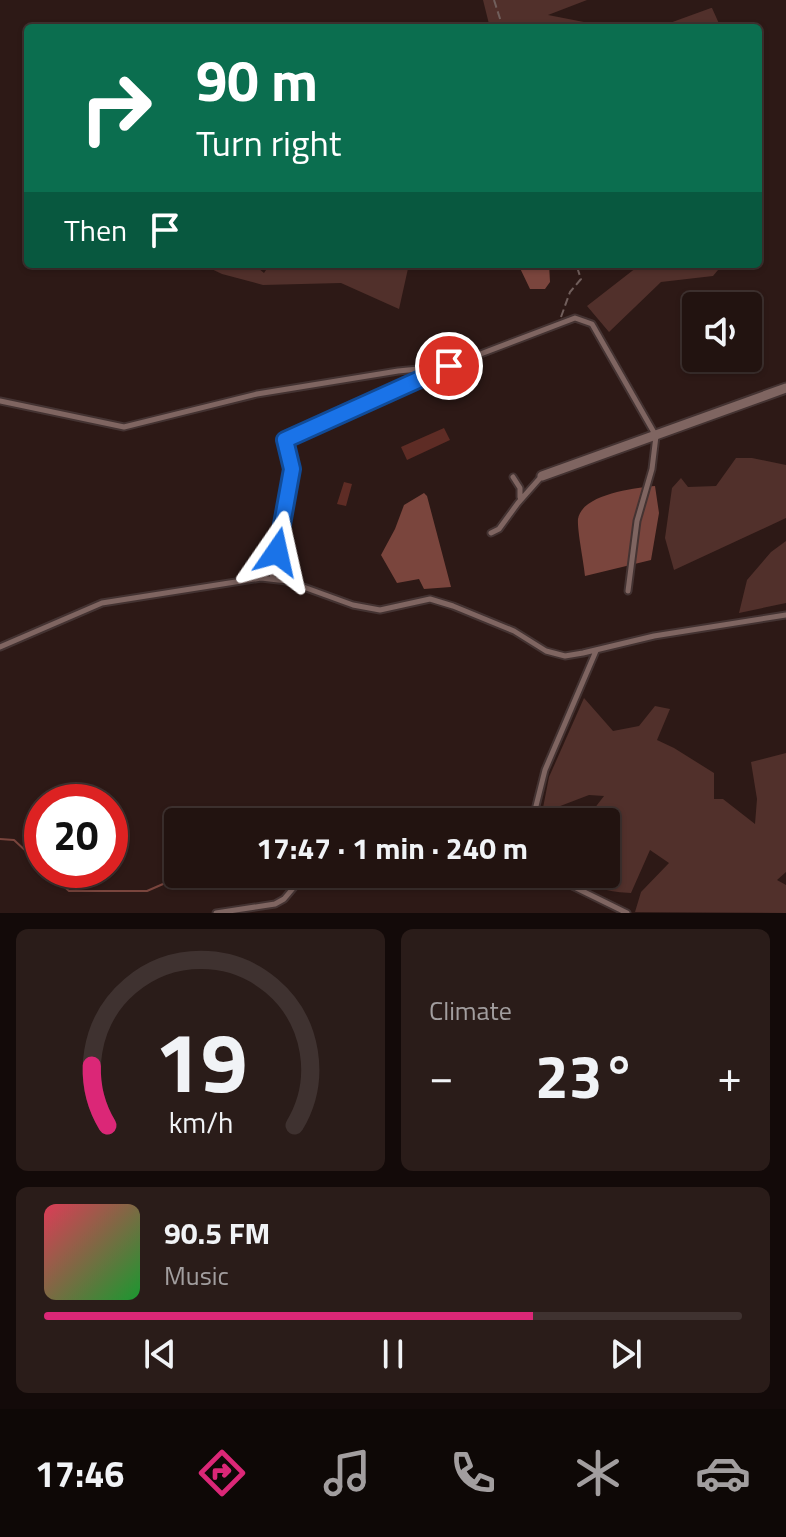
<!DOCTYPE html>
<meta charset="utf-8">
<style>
:root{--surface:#221310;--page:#2a1c19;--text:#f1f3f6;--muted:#a29e9f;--line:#3f3230;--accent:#db2777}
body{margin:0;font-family:"Titillium Web",sans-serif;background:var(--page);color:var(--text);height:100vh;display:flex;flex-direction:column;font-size:30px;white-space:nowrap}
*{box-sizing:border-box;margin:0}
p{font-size:26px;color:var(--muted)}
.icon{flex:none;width:44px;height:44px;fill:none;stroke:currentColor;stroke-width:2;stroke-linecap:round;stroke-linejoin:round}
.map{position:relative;height:913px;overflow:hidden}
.details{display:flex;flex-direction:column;gap:16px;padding:16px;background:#130a09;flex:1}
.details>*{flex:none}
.banner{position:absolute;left:24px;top:24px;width:738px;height:244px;border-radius:8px;box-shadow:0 2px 6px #0004,0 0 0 2px var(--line);background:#0b6e4f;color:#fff;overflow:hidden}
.fabs{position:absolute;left:682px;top:292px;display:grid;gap:16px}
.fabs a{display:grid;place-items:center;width:80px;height:80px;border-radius:8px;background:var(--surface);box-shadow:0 2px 6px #0004,0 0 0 2px var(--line);font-size:40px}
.speed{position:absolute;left:24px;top:784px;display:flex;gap:16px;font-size:40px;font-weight:700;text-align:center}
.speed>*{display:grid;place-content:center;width:104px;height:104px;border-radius:50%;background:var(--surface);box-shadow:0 2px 6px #0004,0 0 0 2px var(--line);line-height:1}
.speed .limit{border:12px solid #d22;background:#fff;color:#111}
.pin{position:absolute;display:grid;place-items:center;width:68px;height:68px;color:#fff;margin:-34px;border:4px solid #fff;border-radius:50%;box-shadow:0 2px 8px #0007}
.me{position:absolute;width:88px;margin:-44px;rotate:11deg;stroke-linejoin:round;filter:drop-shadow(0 0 6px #0008)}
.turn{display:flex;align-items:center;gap:28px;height:168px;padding:0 40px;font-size:36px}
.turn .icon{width:104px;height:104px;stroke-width:2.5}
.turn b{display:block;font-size:56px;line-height:68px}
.then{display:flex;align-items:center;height:76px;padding:0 40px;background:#0003;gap:16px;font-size:30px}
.big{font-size:60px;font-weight:700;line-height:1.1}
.details .tile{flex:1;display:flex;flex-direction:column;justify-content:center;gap:12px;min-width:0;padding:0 28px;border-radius:12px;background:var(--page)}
.details .dial{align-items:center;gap:0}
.dial svg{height:208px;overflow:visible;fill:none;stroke:var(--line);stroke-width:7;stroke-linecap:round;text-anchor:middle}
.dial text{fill:var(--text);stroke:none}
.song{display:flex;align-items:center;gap:24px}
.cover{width:96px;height:96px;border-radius:12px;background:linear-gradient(135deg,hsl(350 70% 55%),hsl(130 70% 35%))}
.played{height:8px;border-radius:4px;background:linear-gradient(90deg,var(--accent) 70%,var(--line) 70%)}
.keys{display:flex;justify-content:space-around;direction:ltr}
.heat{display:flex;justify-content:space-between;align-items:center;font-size:44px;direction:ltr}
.details .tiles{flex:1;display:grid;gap:16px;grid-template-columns:1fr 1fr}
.tile:last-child{grid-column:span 2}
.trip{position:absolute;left:164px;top:808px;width:456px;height:80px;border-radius:8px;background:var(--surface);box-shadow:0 2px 6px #0004,0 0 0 2px var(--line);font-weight:700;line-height:80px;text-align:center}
.tab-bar{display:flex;height:128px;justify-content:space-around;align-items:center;background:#0e0806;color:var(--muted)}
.tab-bar .icon{width:56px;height:56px}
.tab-bar .active{color:var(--accent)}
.tab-bar b{font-size:36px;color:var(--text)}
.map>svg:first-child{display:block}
.green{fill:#51302b}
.water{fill:#7a453d}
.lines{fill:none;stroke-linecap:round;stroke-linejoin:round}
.stream{stroke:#7a453d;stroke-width:2}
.building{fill:#5e2c25}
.service-casing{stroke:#443332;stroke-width:9}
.minor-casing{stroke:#443332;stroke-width:13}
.path{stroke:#715f5c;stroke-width:2;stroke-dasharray:8 4;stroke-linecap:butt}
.service{stroke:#7f6561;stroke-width:5}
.minor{stroke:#7f6561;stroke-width:9}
.route-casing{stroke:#114b97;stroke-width:20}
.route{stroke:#1a73e8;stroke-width:14}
</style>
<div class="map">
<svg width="786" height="913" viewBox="0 0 786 913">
<rect width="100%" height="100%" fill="#2d1916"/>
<path class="green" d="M483,0h104l-39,15 41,8v5h-99z
M712,8l9,20h-65l55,-20z
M201,264h52l11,9 6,-9h139l-10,45 -58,-26 -78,2 -41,-11z
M641,264h82l-10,12 -52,6 -52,50 -22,-26z
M736,458h16l34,7v53l-112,52 -9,-32 7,-50 9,-10 7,9 28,-1z
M786,541v62l-47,10 8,-33 24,-28z
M584,698l29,33 26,-5 16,-20 15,3 -13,31 17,8 40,25v26h9l32,25 2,-25 -6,-37 35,-9v119l-9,8 9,5v28l-151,-1 6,-20 28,-29 -19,-13 -19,43c-19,-1 -41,-4 -54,-19h29v-52h-64l45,-4 17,-22 -15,-1 -47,18 7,-36z"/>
<path class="water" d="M518,264h31l1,18 -5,7h-15z
M655,486l4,27 -8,47 -66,16c-1,-13 -8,-46 -7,-57 4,-25 57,-31 77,-33z
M424,493l3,3 24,91 -27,2 -5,-10 -22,4 -16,-28 14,-26 9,-24z"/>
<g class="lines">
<path class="stream" d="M0,839l14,1 28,26
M46,870l23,21h78l39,-17"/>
</g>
<path class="building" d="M444,428l6,12 -43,20 -6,-13z
M344,482l8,2 -6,22 -9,-2z"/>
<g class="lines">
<g class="service-casing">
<path id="service" d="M0,401l124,26 133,-33 141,-23 51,-5 126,-48 17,6 64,112 -4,33 -15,52 -9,70
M513,477l7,11v9
M491,533l8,-4 19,-26 23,-26
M272,579l20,-110 -7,-29 159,-72
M0,647l102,-44 159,-25 26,3 66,24 27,5 50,-11 23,7 61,25 32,20 19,5 18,-3 71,-17 132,-21
M532,822l13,-52 51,-119
M559,874l5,8 63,31
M216,913l59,-9 9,-5 21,-25"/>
</g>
<g class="minor-casing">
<path id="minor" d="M542,476l244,-88"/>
</g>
<path class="path" d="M494,0l9,28
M561,317l9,-25 11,-13 -5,-15"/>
<use href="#service" class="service"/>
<use href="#minor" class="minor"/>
</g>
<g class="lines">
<g class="route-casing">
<path id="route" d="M277,552l15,-83 -7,-29 164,-74"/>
</g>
<use href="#route" class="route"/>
</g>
</svg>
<div class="fabs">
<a><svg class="icon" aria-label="sound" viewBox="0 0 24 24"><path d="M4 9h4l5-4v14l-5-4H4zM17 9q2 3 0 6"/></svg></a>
</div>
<div class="speed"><div class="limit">20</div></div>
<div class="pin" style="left:449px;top:366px;background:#d93025"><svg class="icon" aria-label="arrive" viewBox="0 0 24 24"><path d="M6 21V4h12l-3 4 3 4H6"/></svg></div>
<svg class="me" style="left:277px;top:552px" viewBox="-20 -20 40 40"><path d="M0-17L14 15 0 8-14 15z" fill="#1a73e8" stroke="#fff" stroke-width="4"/></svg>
<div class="trip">17:47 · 1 min · 240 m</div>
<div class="banner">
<div class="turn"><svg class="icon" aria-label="right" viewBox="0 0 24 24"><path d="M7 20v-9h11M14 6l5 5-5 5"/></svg><div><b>90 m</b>Turn right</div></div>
<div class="then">Then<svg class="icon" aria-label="arrive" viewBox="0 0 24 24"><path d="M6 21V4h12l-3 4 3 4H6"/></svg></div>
</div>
</div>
<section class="details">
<div class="tiles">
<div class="tile dial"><svg viewBox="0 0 100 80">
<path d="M14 69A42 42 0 1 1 86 69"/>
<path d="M14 69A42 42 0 0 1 8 46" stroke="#db2777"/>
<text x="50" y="56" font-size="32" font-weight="700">19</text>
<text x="50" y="72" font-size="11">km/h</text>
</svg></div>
<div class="tile"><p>Climate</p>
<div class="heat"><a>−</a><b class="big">23°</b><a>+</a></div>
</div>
<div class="tile">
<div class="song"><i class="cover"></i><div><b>90.5 FM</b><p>Music</p></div></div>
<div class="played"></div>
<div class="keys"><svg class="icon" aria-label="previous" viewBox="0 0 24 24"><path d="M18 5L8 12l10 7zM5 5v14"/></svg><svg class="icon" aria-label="pause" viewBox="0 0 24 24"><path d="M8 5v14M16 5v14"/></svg><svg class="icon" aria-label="next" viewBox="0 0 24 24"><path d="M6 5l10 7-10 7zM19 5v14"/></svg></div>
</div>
</div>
</section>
<nav class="tab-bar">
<b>17:46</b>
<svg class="icon active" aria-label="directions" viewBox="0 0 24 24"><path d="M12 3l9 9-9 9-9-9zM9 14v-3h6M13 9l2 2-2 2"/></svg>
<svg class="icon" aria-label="music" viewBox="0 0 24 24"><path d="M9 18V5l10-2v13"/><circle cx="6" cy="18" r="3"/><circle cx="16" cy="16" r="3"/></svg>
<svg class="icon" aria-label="phone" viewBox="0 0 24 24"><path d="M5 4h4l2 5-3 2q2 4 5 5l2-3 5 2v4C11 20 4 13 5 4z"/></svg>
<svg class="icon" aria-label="climate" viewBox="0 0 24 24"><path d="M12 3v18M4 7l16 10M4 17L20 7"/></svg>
<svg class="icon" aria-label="car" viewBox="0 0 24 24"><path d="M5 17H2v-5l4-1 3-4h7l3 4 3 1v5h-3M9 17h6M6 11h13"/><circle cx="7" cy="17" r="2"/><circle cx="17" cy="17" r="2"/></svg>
</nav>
